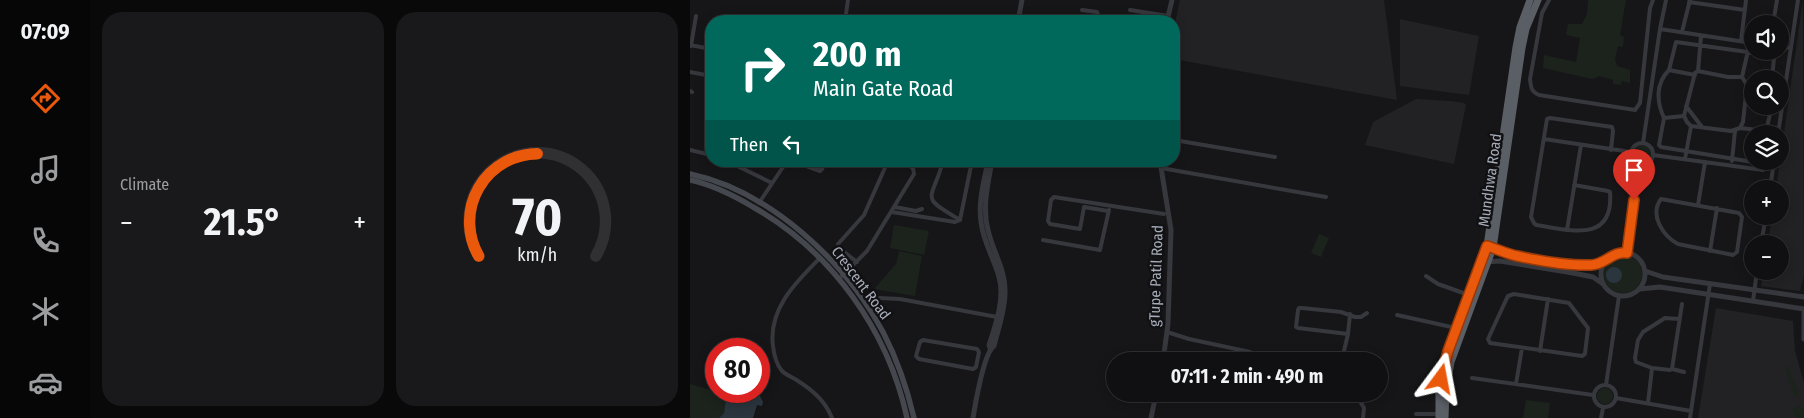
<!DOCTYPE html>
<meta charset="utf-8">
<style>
:root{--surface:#101012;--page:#19191b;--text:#f1f3f6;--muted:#9c9d9f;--line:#303032;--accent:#ea580c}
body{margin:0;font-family:"Fira Sans Condensed",sans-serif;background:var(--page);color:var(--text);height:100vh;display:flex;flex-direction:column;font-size:19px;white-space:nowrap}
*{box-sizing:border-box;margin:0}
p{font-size:16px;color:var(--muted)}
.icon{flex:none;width:28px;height:28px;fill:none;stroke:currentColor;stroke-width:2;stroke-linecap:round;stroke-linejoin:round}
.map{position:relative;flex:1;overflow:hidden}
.drawer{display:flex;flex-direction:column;gap:12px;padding:12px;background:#09090a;width:600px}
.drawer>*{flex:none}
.hud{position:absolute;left:15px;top:15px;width:475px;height:152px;border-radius:20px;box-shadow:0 2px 12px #0003,0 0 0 1px var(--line);background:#00695c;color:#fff;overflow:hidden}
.buttons{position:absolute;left:1054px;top:15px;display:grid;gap:10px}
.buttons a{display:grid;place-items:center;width:45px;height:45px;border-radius:50%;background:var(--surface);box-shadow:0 2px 12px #0003,0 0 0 1px var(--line);font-size:25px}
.speed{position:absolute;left:15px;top:338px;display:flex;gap:10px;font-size:25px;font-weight:700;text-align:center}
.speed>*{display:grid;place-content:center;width:65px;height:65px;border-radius:50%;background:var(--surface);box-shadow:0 2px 12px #0003,0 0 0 1px var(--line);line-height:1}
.speed .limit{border:8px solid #d22;background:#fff;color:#111}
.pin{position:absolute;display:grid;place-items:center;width:42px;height:42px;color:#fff;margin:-51px -21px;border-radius:50% 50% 50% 0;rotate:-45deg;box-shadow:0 0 5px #0007}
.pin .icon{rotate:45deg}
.me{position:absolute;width:55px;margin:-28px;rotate:13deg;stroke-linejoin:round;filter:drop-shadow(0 0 4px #0008)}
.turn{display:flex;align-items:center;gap:18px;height:105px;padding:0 25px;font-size:22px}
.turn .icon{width:65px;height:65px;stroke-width:2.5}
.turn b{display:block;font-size:35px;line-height:42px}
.then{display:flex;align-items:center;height:48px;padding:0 25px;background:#0003;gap:10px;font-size:19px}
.big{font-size:38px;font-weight:700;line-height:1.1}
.drawer .tile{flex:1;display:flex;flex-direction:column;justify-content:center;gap:8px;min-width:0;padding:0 18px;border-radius:20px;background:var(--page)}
.drawer .dial{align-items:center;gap:0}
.dial svg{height:130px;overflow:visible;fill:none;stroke:var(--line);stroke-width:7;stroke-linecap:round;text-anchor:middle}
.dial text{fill:var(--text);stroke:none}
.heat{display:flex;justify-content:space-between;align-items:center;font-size:28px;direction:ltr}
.drawer .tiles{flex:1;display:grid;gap:12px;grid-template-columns:repeat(2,1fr)}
.trip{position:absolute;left:416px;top:352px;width:282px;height:50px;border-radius:25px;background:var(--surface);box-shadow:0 2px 12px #0003,0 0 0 1px var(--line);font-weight:700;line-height:50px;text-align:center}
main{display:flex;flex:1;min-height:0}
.menu{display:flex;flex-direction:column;width:90px;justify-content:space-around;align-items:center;background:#060607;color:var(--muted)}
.menu .icon{width:35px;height:35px}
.menu .on{color:var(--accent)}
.menu b{font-size:22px;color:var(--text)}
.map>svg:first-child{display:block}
.built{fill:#222225}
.green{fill:#1b231c}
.water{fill:#2b353d}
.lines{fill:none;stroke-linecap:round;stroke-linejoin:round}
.minor{stroke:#36383d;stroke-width:4}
.tertiary{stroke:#36383d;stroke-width:5}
.secondary{stroke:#44474d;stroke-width:5.5}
.trunk{stroke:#5a5e65;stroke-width:7}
.route-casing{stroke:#983908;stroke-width:12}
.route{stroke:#ea580c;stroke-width:9}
.labels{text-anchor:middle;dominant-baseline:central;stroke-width:5;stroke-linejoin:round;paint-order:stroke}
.street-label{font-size:15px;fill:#a7adb9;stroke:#111113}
</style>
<main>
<nav class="menu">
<b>07:09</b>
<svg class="icon on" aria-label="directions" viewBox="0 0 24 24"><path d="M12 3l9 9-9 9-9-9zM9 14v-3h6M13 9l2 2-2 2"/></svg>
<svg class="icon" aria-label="music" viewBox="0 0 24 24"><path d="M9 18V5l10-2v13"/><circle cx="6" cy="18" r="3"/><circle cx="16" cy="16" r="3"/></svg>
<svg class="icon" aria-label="phone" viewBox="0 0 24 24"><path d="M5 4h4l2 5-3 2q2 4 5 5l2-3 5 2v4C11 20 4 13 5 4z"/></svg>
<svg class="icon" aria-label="climate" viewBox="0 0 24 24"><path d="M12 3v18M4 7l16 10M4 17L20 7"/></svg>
<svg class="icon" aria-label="car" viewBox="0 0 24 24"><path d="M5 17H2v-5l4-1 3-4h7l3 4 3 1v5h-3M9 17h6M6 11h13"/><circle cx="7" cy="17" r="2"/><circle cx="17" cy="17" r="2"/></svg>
</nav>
<section class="drawer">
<div class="tiles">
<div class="tile"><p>Climate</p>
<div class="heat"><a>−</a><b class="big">21.5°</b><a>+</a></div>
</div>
<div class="tile dial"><svg viewBox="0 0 100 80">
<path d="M14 69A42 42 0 1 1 86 69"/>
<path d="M14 69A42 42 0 0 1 50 6" stroke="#ea580c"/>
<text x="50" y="56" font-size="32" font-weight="700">70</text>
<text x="50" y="72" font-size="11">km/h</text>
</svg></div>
</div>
</section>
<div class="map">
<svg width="1114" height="418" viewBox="0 0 1114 418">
<rect width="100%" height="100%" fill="#161618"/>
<path class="built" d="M490,0h204l13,100 -223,-41v-31z
M1113,0l1,275 -4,16 -39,-5 3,-15h16v-27h-12l4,-28h8v-27h-4z
M710,19l79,17 -10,59 -69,-9z
M726,99l34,2 14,2 2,2 -12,59 -89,-19 8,-23z
M1026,308l77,13 2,30 9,32v35h-106z"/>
<path class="green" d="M898,0h38l-6,35 4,2 -1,10 -5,-1 -3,13 2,7 13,4v13l-8,-2 -1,4 -8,-1v-4l-14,-4 -7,3 -49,-11 1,-13 32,7 4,-24 -14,-3 2,-11h14l5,-10z
M943 154a9 9 0 1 1 18 0a9 9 0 1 1-18 0Z
M204,225l35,6 -5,24 -34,-7z
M629,234l10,4 -8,19 -10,-4z
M209,251l23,5 -7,40 -41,-7 22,-25z
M914 274a19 19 0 1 1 38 0a19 19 0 1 1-38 0Z
M1100,366l2,2 -3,2 10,22v3l-5,1 -9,-27z
M26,372v19h15l-5,8 -2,14 -5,5h-29v-34l21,6z
M907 396a8 8 0 1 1 16 0a8 8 0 1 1-16 0Z
M836,400l24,3 -2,15h-25z
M1109,406l5,2v10h-8l-4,-9z"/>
<path class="water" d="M916 275a8 8 0 1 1 16 0a8 8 0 1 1-16 0Z
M69,368l6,1c0,9 -8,16 -6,25 1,3 3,5 4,8l-1,4 -5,-1 -4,13h-34l5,-5 2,-14 3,-8h30z"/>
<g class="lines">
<path class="minor" d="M859,0l-7,13 -12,66c1,8 1,13 9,16l96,15 5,-7 10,-95 3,-8
M999,2l56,8
M392,10l15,2 3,9
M440,10l38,6
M155,21l3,-21
M1083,24l4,-24
M970,29l92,14
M992,32l8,-32
M1051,41l5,-41
M0,45l21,4
M1,46l5,-30
M1090,47l11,1
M979,70c-13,13 -13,31 -5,48l20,-2 3,6 4,4 -6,33
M1008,71l3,-35
M0,72l21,4
M1005,75l-26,-5 7,-28 93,13 5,3 -2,21
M1052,77l8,-35
M0,91l2,1
M996,106l16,21
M994,116l11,-43 3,-2 30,6h14l5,8 -4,37 -3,6 -9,3 -40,-5
M974,118l-5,27 2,2 98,16 3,-2
M1050,128l26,3 -1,3
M1076,131l6,-25
M1088,134l20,-134
M854,139l87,13
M484,140l101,17
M941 154a11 11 0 1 1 22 0a11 11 0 1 1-22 0Z
M953,143l17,-114 6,-29
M0,150l21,5
M963,155l110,15
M37,161l45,22
M110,161l1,3 19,7 2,-2 3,-8
M253,161c-11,41 -25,34 17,59
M1042,161l3,-30
M471,168l165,29
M884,185l34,6 2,1c4,52 -40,38 -74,33l-2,-2 -3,-6 16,-98 3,-1 62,9 1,4 -2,19
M1080,189l4,-28
M971,199l78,14 3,4 -5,35 -4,3 -55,-11c-15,-8 -29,-29 -17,-45z
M69,203l28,-42
M1008,205l7,-43
M205,207l21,4 6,-2
M418,211l-24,-4 -4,22 -30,-5 -2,-3 3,-21 3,-3 110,17
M202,212l63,10 5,-2 12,-59
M877,230l14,-85
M353,240l57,10 9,-40
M1071,244l5,-28
M1020,251l7,-43
M937,253l12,-89
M130,258c-24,24 -52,51 -47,88 1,9 3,18 9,25 3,3 9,6 13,8 16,10 30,21 37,39
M167,262l-18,-14 -1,-4 26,-29 24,-54
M736,276l12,8 31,11
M149,279l28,-28 47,-77 -1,-6 -9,-5 -16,-1
M824,294l55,9 19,25 -3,26 -3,2 -92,-13 -2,-4 18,-39 2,-4z
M189,298l21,1 97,18
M1063,301l4,-30
M707,315l59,13
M989,319l-14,-1 -22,14 -5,8 -3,18 1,4 16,6 18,2 2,-1 10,-65
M477,332l22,7 61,13
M658,334l2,-20
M233,340l54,9 2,3 -3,15 -3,2 -54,-10 -3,-3 4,-14z
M850,351l8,-52
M653,361l1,-10 4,-17 -50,-6 -2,-1 2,-17 1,-2h3l39,4 14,5h6l6,-4
M982,369l12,3
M782,378l121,17
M826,384l6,-36
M904 396a11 11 0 1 1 22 0a11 11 0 1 1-22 0Z
M916,385l13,-89
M666,394l8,14 -1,10
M926,398l75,13
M958,403l4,-35
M726,414h23
M911,418l2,-10
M1000,418l20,-134"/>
<path class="tertiary" d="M328,21l4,-21
M477,21l5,-21
M298,161c-4,20 -10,41 -7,61 2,20 13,36 18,55 6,21 -3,47 -10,68l1,3
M470,161l11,69 -3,94 -5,37
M800,247l26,9 58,8 19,1 13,-5
M911 274a22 22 0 1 1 44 0a22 22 0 1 1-44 0Z
M795,262l15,-1 73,12 20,4 10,7
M955,271l18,6 141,20
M950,289l20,-2 144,22
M1114,311v28
M283,418c2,-13 11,-66 21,-72 4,-17 11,-35 11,-53 1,-23 -12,-41 -17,-63 -6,-22 0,-47 4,-69
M461,418l5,-24"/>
<path class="secondary" d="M0,174c80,17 155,87 193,158 14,27 24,56 31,86
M0,180c23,5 43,15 63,27 78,44 135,123 154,211"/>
<path class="trunk" d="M749,418v-27l6,-30 42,-115 29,-199 4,-20 10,-27
M755,418l1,-26 5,-30 42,-114 29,-200 4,-19 12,-29"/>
</g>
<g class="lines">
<g class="route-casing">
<path id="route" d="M751,379l7,-28 39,-105c10,3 20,8 30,10 23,5 50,10 74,9 14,0 21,-14 36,-12l7,-53"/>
</g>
<use href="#route" class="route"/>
</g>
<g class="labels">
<g class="street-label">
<text transform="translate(800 180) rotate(-82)">Mundhwa Road</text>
<text transform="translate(466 276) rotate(-88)">gTupe Patil Road</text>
<text transform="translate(171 283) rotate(53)">Crescent Road</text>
</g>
</g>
</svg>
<div class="buttons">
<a><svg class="icon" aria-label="sound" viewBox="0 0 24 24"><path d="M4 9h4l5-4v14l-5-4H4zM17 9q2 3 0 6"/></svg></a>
<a><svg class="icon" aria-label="search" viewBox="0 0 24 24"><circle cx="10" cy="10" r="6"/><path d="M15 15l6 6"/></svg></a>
<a><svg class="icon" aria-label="layers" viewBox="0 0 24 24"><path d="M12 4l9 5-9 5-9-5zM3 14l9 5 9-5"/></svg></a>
<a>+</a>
<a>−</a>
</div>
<div class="speed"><div class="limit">80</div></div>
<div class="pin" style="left:944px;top:200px;background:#d93025"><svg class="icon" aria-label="arrive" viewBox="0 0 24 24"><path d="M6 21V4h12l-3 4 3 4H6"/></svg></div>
<svg class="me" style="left:751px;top:379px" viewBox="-20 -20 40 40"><path d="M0-17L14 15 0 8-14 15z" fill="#ea580c" stroke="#fff" stroke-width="4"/></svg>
<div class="trip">07:11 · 2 min · 490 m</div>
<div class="hud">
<div class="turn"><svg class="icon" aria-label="right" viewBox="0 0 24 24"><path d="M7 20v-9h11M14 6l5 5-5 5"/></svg><div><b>200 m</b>Main Gate Road</div></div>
<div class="then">Then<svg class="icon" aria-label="left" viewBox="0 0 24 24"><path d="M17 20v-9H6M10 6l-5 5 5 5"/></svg></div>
</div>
</div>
</main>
